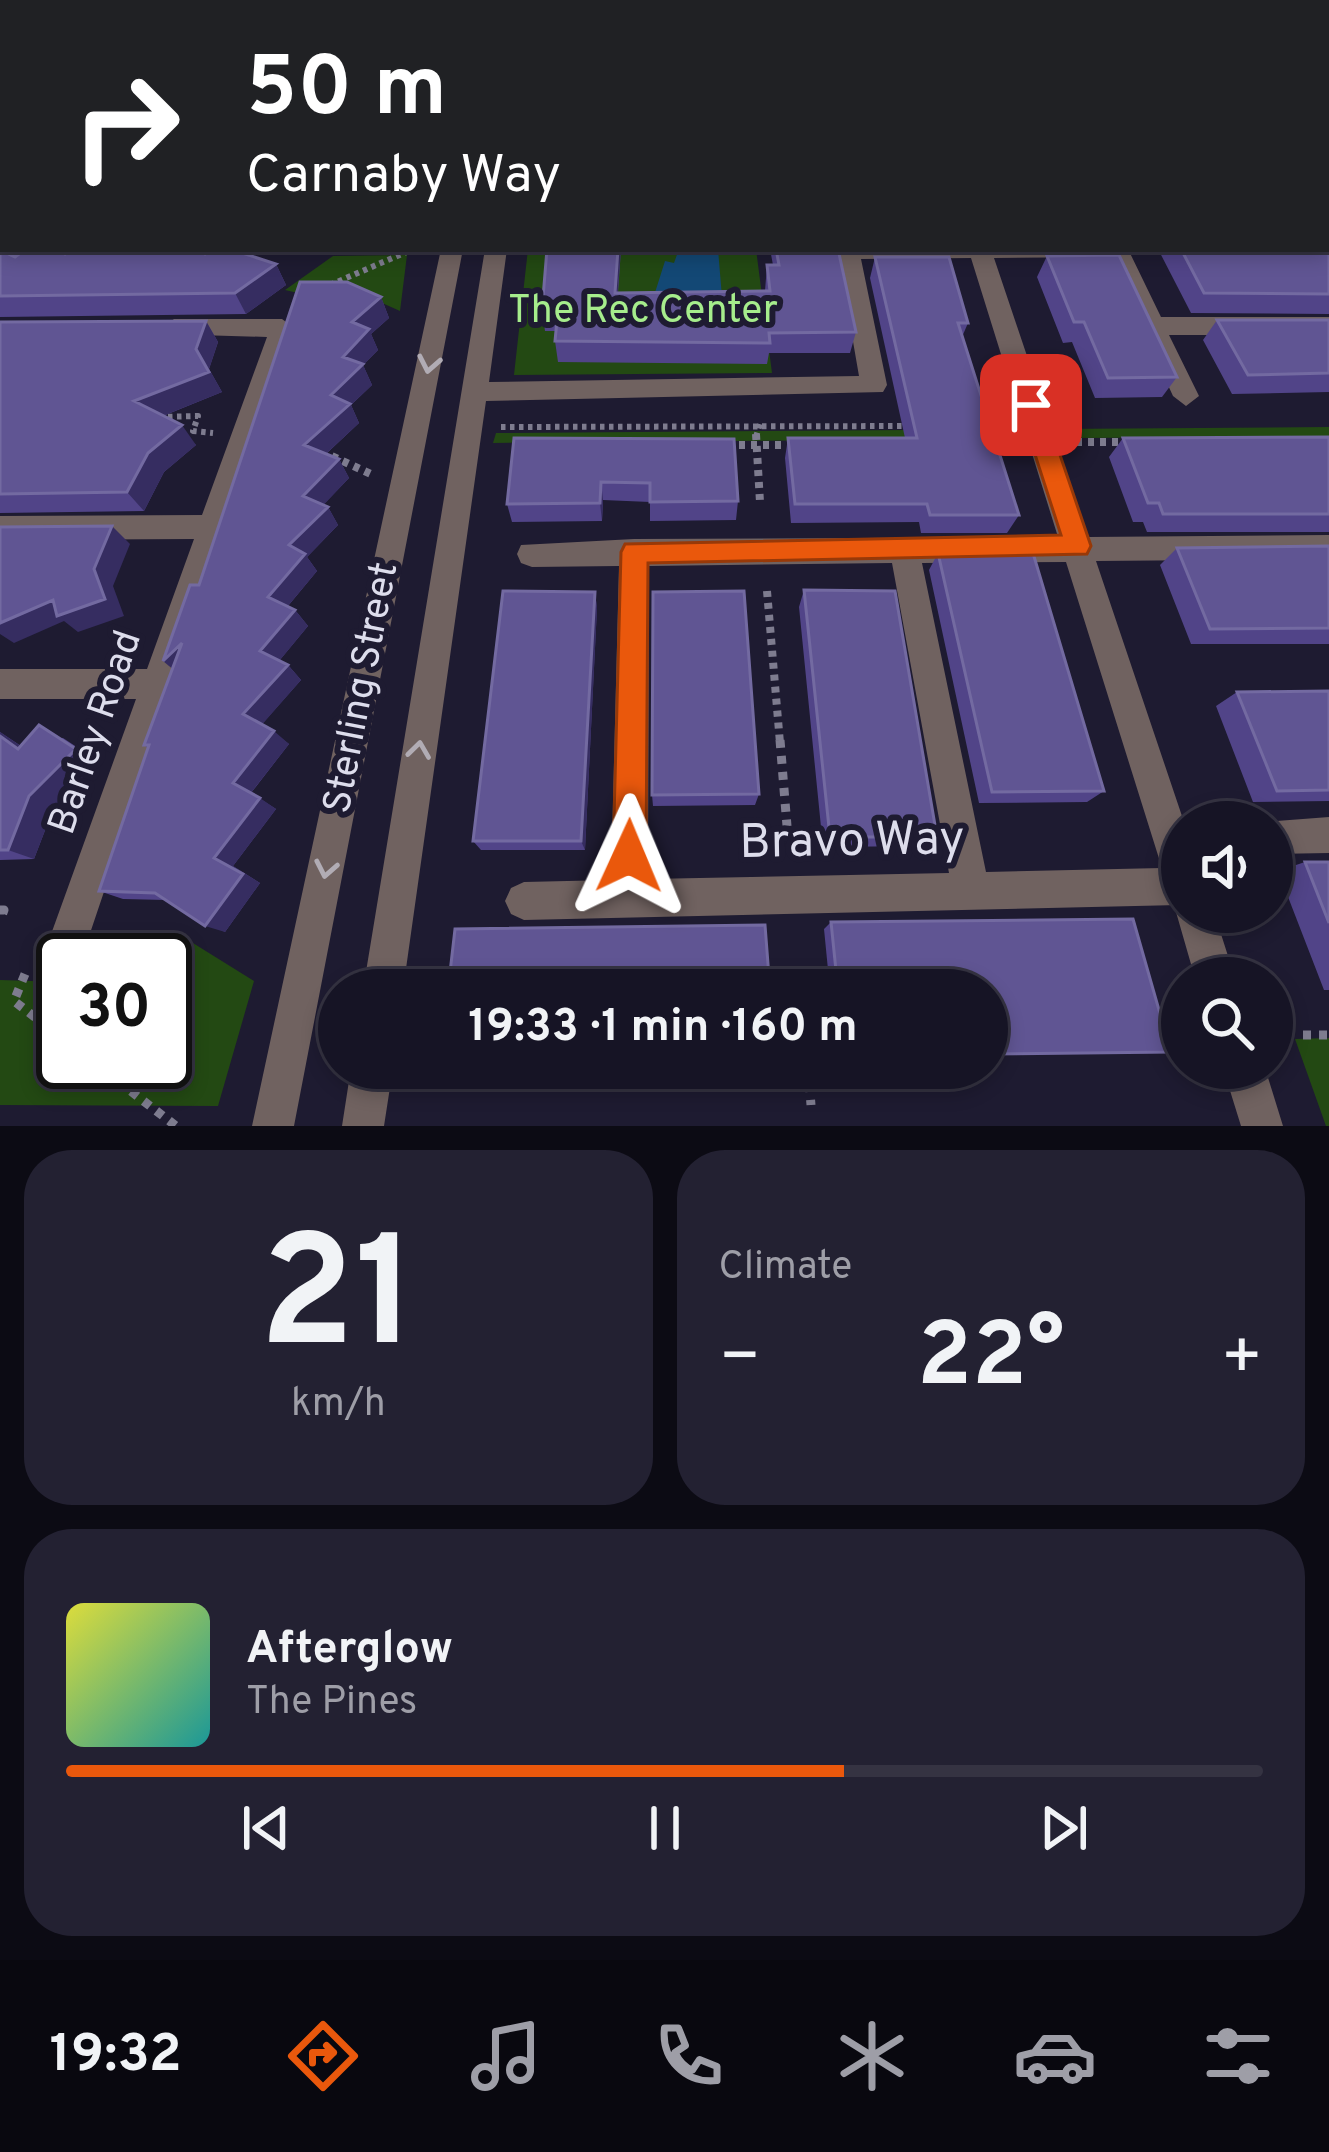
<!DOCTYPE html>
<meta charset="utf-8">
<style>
:root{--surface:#161425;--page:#232132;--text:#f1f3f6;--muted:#9e9ea7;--line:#353342;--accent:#ea580c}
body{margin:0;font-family:Overpass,sans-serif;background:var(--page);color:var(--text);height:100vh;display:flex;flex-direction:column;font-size:45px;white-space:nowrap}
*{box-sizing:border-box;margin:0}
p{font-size:39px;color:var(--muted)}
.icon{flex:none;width:66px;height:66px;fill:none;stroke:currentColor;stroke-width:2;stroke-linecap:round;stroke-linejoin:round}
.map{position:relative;height:1126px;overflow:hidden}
.panel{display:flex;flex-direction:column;gap:24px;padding:24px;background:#0c0b14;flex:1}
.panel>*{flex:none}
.banner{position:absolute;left:0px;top:0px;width:1329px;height:252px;box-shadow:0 6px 18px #0003,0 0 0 3px var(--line);background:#202124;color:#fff;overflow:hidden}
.controls{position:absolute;left:1161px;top:801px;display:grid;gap:24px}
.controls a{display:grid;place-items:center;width:132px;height:132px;border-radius:50%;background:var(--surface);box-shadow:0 6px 18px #0003,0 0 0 3px var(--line);font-size:60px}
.speed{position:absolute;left:36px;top:933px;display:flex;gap:24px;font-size:60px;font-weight:700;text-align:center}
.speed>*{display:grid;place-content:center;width:156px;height:156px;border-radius:50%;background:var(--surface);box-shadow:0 6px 18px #0003,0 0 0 3px var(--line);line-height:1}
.speed .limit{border:6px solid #111;border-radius:18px;background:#fff;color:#111}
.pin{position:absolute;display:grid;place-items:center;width:102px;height:102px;color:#fff;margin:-51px;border-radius:24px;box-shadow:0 6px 18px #0006}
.me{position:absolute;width:132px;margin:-66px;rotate:1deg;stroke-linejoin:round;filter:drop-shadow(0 0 9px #0008)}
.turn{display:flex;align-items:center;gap:42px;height:252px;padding:0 48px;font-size:54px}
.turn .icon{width:156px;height:156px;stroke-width:2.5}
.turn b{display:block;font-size:84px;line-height:102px}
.big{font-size:90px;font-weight:700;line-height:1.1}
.panel .widget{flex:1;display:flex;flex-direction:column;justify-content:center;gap:18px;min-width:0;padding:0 42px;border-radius:48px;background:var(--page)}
.panel .dial{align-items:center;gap:0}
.dial b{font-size:156px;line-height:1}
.song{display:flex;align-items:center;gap:36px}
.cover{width:144px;height:144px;border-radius:18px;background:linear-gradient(135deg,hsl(60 70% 55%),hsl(180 70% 35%))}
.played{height:12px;border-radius:6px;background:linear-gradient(90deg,var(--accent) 65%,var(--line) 65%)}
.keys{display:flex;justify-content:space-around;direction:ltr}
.heat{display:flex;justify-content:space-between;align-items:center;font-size:66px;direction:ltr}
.panel .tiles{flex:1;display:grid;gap:24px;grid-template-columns:1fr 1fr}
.widget:last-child{grid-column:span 2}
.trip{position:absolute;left:318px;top:969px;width:690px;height:120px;border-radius:60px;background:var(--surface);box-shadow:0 6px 18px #0003,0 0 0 3px var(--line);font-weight:700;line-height:120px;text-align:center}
.dock{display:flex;height:192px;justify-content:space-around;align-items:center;background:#09080f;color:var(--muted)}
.dock .icon{width:84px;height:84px}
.dock .selected{color:var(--accent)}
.dock b{font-size:54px;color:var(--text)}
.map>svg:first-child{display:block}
.green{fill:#234913}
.water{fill:#134875}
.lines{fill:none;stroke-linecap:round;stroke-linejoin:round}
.path-far2{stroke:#7e7c8f;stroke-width:6;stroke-dasharray:4.5 4.5;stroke-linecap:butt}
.path-far1{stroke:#7e7c8f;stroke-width:8;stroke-dasharray:6 6;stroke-linecap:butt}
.path{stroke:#7e7c8f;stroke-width:9;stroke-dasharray:8 8;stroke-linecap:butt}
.minor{fill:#706260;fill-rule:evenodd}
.wall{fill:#514488}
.shaded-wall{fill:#362d61}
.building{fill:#605593;stroke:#736aa1;stroke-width:3}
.oneway{stroke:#b1acb4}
.route{fill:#ea580c;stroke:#983908;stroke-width:3}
.labels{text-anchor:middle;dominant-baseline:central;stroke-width:12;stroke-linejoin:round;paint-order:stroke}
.park-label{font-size:39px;fill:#a6ed8c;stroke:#1e1b31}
.street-label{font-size:39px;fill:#ddddec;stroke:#1e1b31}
.near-street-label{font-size:48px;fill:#ddddec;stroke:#1e1b31}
</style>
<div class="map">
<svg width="1329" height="1126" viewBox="0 0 1329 1126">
<rect width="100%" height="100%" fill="#1e1b31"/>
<path class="green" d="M528,249h228l16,124 -258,2z
M407,255l-7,56 -38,-17 -51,2 -26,-6 48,-34z
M1329,427v9l-836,7 3,-10z
M172,930l82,51 -36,125 -218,-1v-125l63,2v80h102v-102h-23z
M1329,1038v88h-3l-31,-87z"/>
<path class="water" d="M679,249h39l4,48 -69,2 12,-38 9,2z"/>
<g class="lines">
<path class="path-far2" d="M330,285l81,-35
M159,417l39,-1 -5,15 20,2
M501,427l412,-1
M756,437l4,-13"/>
<path class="path-far1" d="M756,434l4,68
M1076,442h53
M727,445h69
M321,451l52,24
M767,591l13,152"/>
<path class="path" d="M780,740l7,86
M0,910h4l-4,11
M800,973l2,17
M25,974l-11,27 49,38
M1303,1035h26
M93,1062l83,64
M808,1068l3,37"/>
<path class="minor" d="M48,0h18l-20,3z
M497,0h18l-19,3z
M529,0h18v3h-18z
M889,0h18l1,3h-18z
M1286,0h18l3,3h-18z
M1326,38h3v16h-3z
M3,63v15l-3,1v-15z
M1326,185l3,1v17l-3,-1z
M0,221h3v14h-3z
M441,249h22l-169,877h-42z
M485,249h22l-18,133 370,-6 -22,-127h291l33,68h168v18h-160l30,61 -13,10 -13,-10 -64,-139 -115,1 94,279 241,-2v24l-233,2 88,261 -2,90h32l21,66h-40l-19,-66 3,-7 -655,15 -13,-6 -6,-13 6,-13 13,-6 87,-2 8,-314 -87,1 -11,-4 -4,-9 4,-9 113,-6 424,-2 -87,-279 -110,1 26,126 -4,7 -397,9 -83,589h-40zM1066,562l96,306 -176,4 -64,-309zM892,563l57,310 -301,6 1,-313z
M174,319h108l12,9 -213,632h-18l-2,22 -14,-6 -6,-14 95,-263h-136v-30h147l47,-130 -194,1v-24l202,-1 65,-178 -102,-3 -3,-6z
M1329,817v36l-57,1v-32h-10z
M351,1068h42l-9,58h-42z
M1223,1068h42l18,58h-42z"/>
</g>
<path class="wall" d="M569,0h310v3h-309z
M1121,0h163l1,2 -162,1z
M1326,89l3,4v83l-3,-4z
M1329,239v75l-138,-1 -33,-64h168z
M547,249h74l-3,44 147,-2 2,-26h6l-3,-16h68l18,83 -6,21h-81l-2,11 -209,-2 -3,-21 1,-10h-11l-3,-21z
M0,250l15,7 99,-5 91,2 71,10 10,21 -40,29 -246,3z
M1047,256l130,121 -15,20 -67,1 -23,-56 -9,1 -26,-66z
M875,257l93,66 -6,14 57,178 -12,18h-86l-2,-11 -128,1 -6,-65 3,-20h117l-35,-160z
M381,297l8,21 -18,16 7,16 -15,15 9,20 -21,20 8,18 -33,31 13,5 10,19 -26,27 5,2 10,18 -31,32 10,14 -29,35 7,4 13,16 -29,35 9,4 13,15 -39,44 27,20 -38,49 25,16 -43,57 27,17 -35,49 -59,-32 -43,-1 -24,-8 49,-143 -4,-3 28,-76 27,-84z
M1217,320h112v72l-97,2 -29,-54z
M206,321l12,21 -9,27 13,23 -59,24 33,29 -32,27 -20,39 -144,2v-191z
M1329,437v95h-182l-4,-10h-10l-24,-65 14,-19z
M514,438l224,63 -2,19 -86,1v-19l-47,-2 -1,21 -90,1 -5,-18z
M1329,546v98h-138l-31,-79 17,-17z
M938,553l166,238 -17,11 -108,1 -50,-233z
M804,590l133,247 -11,9 -103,1 -24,-240z
M595,592l2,16 -12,242h-104l-8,-9z
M1329,691v110l-76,1 -37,-96 21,-14z
M0,732l21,14 42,-8 35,23 -44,46 -20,52 -34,1z
M759,794l-4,11 -102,1 -1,-11z
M1305,862h24v128h-5l-46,-119z
M831,922l156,68h-157l-6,-61z"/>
<path class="shaded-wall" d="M618,249h3l-5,65 -1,-21z
M276,264l10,21 -40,29 -11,-21z
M381,297l8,21 -18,16 7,16 -15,15 9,20 -21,20 8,18 -44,41 -11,-19 27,-50 21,-73z
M206,321l12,21 -9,27 13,23 -72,29 -16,-20 62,-52z
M182,425l14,20 -32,27 -20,39 -17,-19 21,-39z
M339,459l10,19 -34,36 -12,-18z
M601,482l2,18 -1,21 -2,-18z
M328,507l10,18 -31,32 10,14 -35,42 -14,-16 21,-52z
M112,526l18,18 -17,42 11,30 -46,16 -14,-11 -50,22 -14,-9v-11l94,-54z
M595,592l2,16 -12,242 -4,-9z
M295,610l13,16 -33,40 -15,-15z
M182,643l-1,33 -18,-15z
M288,665l13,15 -42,48 -16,-14z
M39,725l59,36 -44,46 -20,52 -26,-9z
M274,731l15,13 -39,50 -17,-11z
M0,732l43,29 -25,-12 -18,-13z
M260,798l16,11 -43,57 27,17 -35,49 -20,-6 9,-68z"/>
<path class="building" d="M83,0h262l-1,3h-264z
M405,0h59l-1,3h-59z
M634,0h245v3h-245z
M945,0h140l2,3h-140z
M1142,0h142l1,2 -141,1z
M1326,89l3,4v45l-3,-4z
M3,90v89h-3v-85z
M1326,239h3v55l-125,-1 -23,-44h145z
M26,249h26l13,5 6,-5h35l8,3 4,-3h36l6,4 5,-4h27l13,5 6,-5h19l46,15 -41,29 -235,3v-46l15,7z
M547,249h71l-3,44 155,-2 -3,-26h12l-3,-16h62l18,83 -87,1 1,10 -215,-2 3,-31h-16z
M1119,255l58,122 -69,1 -24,-56h-10l-27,-66z
M875,257h74l19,66h-10l61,192h-89l-3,-11h-132l-7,-66h129z
M300,282h47l34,15 -29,25 17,7 -26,28 20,7 -32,31 19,9 -46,41 35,14 -36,37 25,11 -39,38 16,9 -37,43 27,13 -35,41 28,14 -45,49 31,17 -41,52 27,15 -46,60 29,16 -38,52 -50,-33 -56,-2 50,-146h-5l38,-102 -19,18 27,-76h9z
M1217,320h112v53l-81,2z
M206,321l-10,28 13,23 -75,29 48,24 -34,28 -21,39 -127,2v-172z
M1329,437v77h-166l-4,-11h-11l-25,-65z
M514,438l220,1 4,62 -88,1v-19l-49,-1 -1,21 -93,1z
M112,526l-18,43 11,30 -48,17 -4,-16 -53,23v-96z
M1329,546v82l-119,1 -33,-81z
M1029,549l4,4 71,238 -112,1 -54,-239z
M804,590l91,1 42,246h-107z
M503,591l92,1 -14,249h-108z
M744,591l15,203 -107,1 1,-203z
M1329,691v99l-52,1 -40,-99z
M39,725l37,24 -47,47 -21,54h-8v-114l18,13z
M1305,862h24v61z
M1133,919l38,133 -184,2v-64h-149l-7,-68z
M765,925l5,65h-322l7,-61z"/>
<defs><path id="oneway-chevron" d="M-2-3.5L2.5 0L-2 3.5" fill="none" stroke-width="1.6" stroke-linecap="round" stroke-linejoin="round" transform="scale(3)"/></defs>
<g class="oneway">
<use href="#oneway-chevron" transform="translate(429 364) rotate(101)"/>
<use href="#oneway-chevron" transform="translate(419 750) rotate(-82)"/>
<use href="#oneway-chevron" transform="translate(326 869) rotate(101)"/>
</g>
<path class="route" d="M1031,396l12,9 48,141 -4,8 -439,9 -2,293 -5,12 -12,5 -11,-5 -5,-12 8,-304 4,-8 436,-9 -42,-130z"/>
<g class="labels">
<g class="park-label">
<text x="643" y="312">The Rec Center</text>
</g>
<g class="street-label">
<text transform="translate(363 688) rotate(-79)">Sterling Street</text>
<text transform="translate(97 733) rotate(-71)">Barley Road</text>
</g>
<g class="near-street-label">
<text transform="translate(852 843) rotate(-1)">Bravo Way</text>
</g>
</g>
</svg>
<div class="controls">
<a><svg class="icon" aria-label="sound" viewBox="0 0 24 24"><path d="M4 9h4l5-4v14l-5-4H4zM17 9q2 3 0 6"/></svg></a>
<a><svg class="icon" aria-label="search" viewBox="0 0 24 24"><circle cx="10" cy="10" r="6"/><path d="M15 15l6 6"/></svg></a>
</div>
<div class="speed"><div class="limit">30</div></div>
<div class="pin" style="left:1031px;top:405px;background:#d93025"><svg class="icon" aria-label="arrive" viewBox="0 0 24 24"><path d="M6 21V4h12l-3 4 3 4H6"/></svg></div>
<svg class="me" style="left:629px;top:856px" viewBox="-20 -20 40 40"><path d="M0-17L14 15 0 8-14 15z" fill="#ea580c" stroke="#fff" stroke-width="4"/></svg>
<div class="trip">19:33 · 1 min · 160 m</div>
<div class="banner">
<div class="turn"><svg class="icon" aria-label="right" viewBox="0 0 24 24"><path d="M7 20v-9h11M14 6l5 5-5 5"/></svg><div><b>50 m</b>Carnaby Way</div></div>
</div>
</div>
<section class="panel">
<div class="tiles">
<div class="widget dial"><b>21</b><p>km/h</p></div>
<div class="widget"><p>Climate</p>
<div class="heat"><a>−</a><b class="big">22°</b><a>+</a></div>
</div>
<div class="widget">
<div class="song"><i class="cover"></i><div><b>Afterglow</b><p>The Pines</p></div></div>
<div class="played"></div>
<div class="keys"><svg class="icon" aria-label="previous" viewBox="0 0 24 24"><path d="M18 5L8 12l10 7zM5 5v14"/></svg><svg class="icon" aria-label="pause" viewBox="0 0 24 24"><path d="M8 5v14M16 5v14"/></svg><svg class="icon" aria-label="next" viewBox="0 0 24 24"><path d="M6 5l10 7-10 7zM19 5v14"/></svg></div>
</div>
</div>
</section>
<nav class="dock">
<b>19:32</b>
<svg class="icon selected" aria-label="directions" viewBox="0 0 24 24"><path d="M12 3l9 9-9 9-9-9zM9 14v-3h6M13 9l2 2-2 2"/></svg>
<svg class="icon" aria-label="music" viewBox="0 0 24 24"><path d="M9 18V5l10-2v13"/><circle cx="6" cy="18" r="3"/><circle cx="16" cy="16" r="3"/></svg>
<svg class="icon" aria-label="phone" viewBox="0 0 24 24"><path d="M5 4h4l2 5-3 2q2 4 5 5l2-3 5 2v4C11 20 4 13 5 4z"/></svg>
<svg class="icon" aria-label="climate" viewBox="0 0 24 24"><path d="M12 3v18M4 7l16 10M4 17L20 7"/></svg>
<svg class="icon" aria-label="car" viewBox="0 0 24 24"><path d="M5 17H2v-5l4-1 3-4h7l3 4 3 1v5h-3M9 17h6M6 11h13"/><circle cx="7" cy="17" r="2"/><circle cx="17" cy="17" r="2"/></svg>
<svg class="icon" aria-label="filters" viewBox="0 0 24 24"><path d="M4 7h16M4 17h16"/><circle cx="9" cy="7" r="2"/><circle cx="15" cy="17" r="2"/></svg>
</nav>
